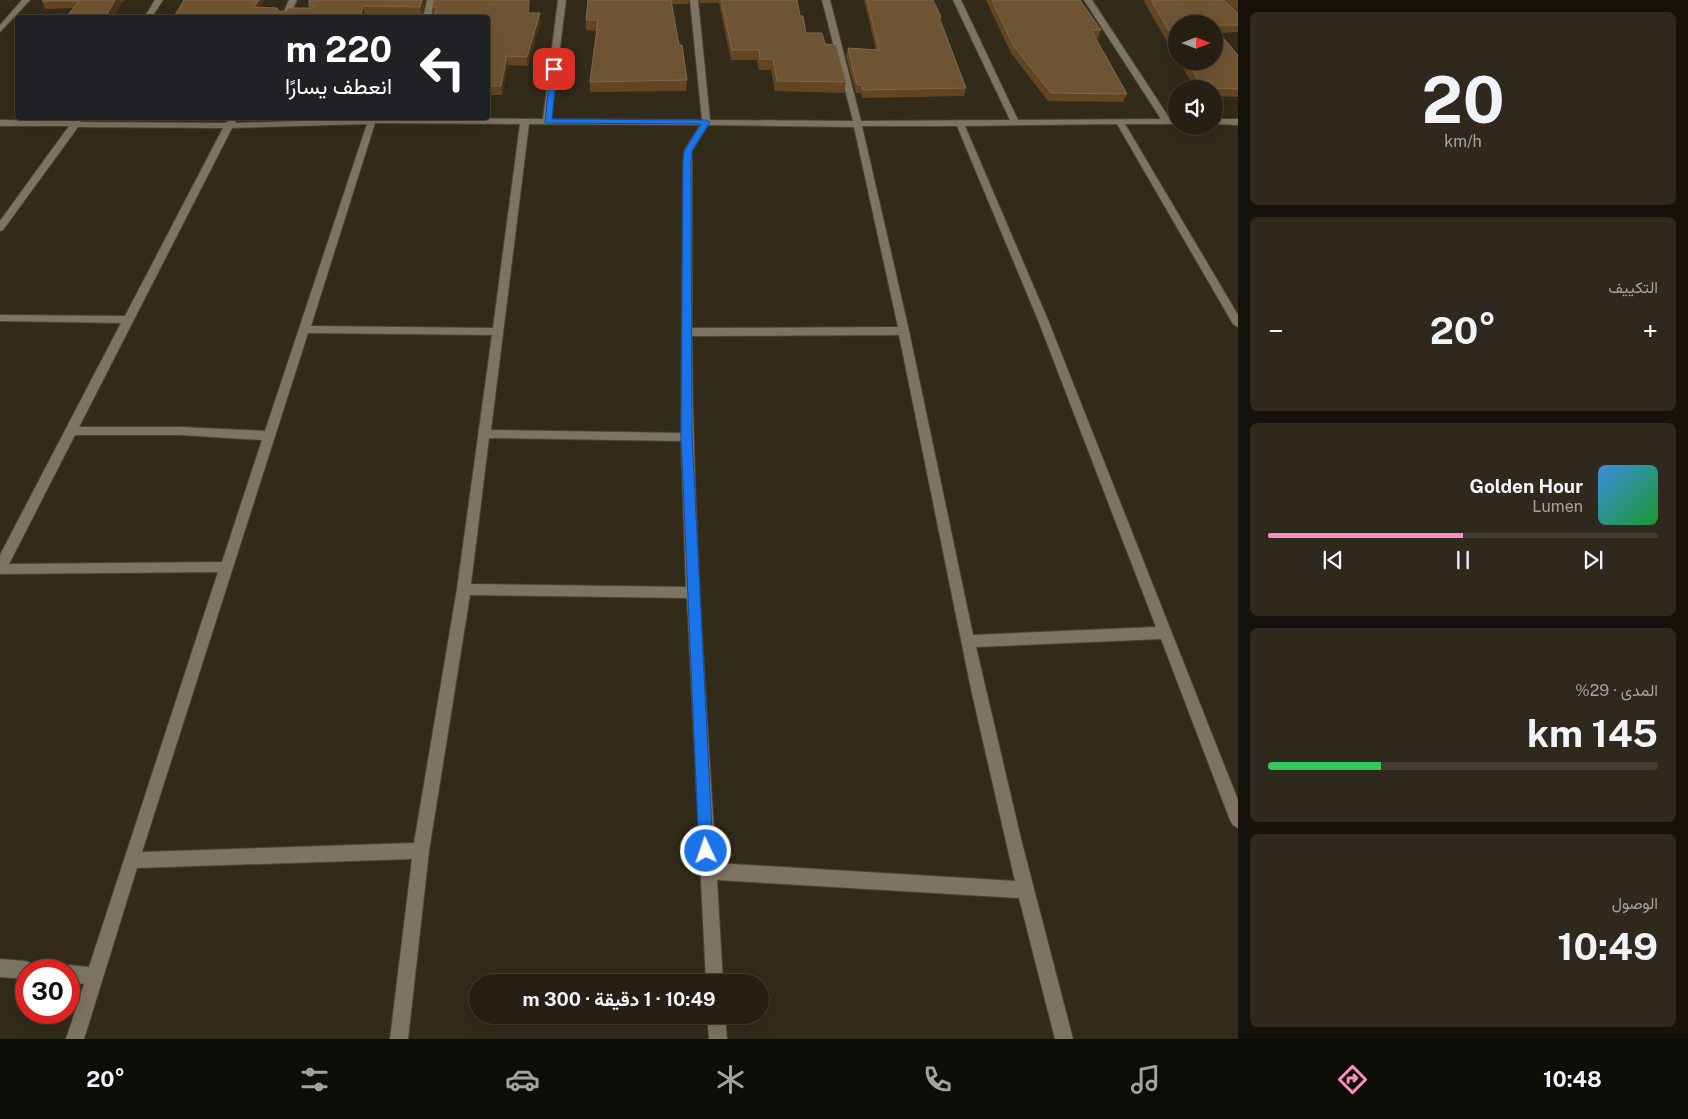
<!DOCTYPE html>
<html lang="ar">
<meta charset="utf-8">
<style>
:root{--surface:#262014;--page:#2e281d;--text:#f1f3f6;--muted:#a4a3a0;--line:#423e34;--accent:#ff8ebb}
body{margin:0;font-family:"Public Sans",Vazirmatn,sans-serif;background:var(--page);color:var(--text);direction:rtl;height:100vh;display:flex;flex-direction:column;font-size:19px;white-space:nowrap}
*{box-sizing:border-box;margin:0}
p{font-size:16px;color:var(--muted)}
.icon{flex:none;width:28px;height:28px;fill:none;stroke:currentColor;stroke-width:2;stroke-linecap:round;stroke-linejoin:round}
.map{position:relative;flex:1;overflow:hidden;direction:ltr}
.details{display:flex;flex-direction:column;gap:12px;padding:12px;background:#15120b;width:450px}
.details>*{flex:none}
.top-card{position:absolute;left:15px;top:15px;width:475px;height:105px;border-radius:5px;box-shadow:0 5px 20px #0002,0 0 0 1px var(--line);direction:rtl;background:#202124;color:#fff;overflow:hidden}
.needle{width:32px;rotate:90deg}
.buttons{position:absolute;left:1168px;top:15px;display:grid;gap:10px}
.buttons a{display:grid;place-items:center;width:55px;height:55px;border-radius:50%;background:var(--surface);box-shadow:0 5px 20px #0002,0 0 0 1px var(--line);font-size:25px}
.speed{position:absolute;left:15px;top:959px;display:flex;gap:10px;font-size:25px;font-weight:700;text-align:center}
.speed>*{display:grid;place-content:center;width:65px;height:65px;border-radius:50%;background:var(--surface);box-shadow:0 5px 20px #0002,0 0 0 1px var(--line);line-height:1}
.speed .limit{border:8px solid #d22;background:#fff;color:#111}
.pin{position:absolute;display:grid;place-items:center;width:42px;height:42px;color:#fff;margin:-21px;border-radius:10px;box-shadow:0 2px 8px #0006}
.me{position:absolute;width:55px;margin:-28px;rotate:357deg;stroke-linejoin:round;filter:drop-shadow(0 0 4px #0008)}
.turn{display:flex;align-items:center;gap:18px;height:105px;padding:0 15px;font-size:22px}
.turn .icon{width:65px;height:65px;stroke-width:2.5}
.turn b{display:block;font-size:35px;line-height:42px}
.big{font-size:38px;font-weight:700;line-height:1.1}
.details .card{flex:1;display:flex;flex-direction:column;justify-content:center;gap:8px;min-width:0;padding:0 18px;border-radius:8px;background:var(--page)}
.details .dial{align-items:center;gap:0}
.dial b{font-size:65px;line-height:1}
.song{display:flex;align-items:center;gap:15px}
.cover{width:60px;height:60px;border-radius:8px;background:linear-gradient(135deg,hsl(210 70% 55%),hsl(130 70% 35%))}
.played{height:5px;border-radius:2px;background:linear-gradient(90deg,var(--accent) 50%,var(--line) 50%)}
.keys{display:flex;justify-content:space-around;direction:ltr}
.heat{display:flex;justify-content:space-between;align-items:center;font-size:28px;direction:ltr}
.charge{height:8px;border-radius:4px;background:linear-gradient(90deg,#34c759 29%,var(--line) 0)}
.trip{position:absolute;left:469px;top:974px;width:300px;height:50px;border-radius:25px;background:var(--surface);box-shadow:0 5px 20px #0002,0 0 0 1px var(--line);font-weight:700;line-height:50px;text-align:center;direction:rtl}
.tab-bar{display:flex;height:80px;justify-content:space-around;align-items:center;background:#0f0d08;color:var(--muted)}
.tab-bar .icon{width:35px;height:35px}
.tab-bar .selected{color:var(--accent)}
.tab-bar b{font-size:22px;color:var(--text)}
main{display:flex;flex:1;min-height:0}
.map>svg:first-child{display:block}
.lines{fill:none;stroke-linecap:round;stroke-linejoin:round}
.minor-casing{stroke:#4b4537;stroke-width:2}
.minor{fill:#7d7561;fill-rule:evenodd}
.wall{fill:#634521}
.shaded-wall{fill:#4a3417}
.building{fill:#6f5433;stroke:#7f684a}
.route{fill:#1a73e8;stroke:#114b97}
</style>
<main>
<section class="details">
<div class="card dial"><b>20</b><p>km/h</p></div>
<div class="card"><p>التكييف</p>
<div class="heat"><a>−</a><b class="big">20°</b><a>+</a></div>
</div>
<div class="card">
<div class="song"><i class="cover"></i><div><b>Golden Hour</b><p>Lumen</p></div></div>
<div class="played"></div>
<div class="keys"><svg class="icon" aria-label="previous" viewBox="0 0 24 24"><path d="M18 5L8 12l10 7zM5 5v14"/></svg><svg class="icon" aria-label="pause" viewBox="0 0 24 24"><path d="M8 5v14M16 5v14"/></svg><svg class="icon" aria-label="next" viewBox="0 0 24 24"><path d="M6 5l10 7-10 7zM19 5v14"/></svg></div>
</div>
<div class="card"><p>المدى · 29%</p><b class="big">145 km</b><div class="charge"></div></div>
<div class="card"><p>الوصول</p><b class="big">10:49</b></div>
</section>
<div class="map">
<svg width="1238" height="1039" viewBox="0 0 1238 1039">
<rect width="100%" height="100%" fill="#322b1a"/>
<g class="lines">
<g class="minor-casing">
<path id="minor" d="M22,0h8l-30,32v-7z
M155,0h8l-12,18h-7z
M289,0h8l-9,18h-7z
M427,0h8l-4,18h-8z
M558,0h8l-15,119 151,1 -12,-120h8l12,120 143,1 -31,-121h8l31,121 149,-1 -57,-120h8l57,120 143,-1 -77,-119h8l78,119h6v5h-51l113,191v12l-5,-3 -116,-200 -152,2 83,194 190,480v28l-5,-3 -3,-5 -69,-181 -185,8 45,192 52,200h-18l-36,-141 -302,-18 6,102h-17l-19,-384 -217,-3 -41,256 -21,188h-18l22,-180 -275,9 -53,171h-18l18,-55 -15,-2v-12h-7l7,-5 20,2 129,-395 -218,2v-19l121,-232 -121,-2v-6l125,1 98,-188 -145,-1 -75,103 -3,1v-10l69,-95h-69v-6l73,1 4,-2 4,3 145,1 6,-5 4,2 -1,3 162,-5 146,1zM375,123l145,1 -27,204 -182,-2zM367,124l-102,307 -84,-4h-102l153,-299zM529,124l171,1 -16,26 -1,12 -2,270 -190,-3zM708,125l146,2 44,200 -206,1v-177zM862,126h95l81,194 118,307 -183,8 -64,-304zM308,333l184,2 -35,254 -43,254 -272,9zM899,335l72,354 44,192 -299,-18c-11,-175 -23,-351 -24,-527zM75,435h106l81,5 -40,122 -213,2zM489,438l192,3 5,146 -215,-3z
M1238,119v6l-24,-1v-5z
M0,959l26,2 6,3 3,6h-9v9l-26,-2z
M707,1015h18l2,24h-18z"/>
</g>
<use href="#minor" class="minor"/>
</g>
<path class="wall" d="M43,0h82l-2,1 -10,17h-45l-1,-2 6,-8 -28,1 -3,-8z
M184,0h80l-2,4v3l17,4h7l23,-3v-2l116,-6 -3,16 -57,-1 -192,3z
M434,0h96l-1,13 11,9 -12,44 -20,-1 -6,30h-14v-77l-55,-2 -1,-9z
M588,0h101l-1,4h-17l16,76 -1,11 -96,1v-10l7,-51 -11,-1v-10z
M699,0h98l3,16 6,17 19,11 21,38 -2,11 -69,-2 -4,-21h-12l-2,-10h-26l-12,-57h-19z
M864,0h69l8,17 -1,4 26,67 -2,8 -102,2 -1,-5h-5l-10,-37 2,-8 28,2z
M986,0h94l21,30 -3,8h-2l31,56 -4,8 -75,-1 -37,-48z
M1143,0h81l13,13 -12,-13h13v32l-19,1 19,22v42l-24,-1v-7h-19l-16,-28h35v-37h-38v33z"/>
<path class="shaded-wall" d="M115,0l8,1 -10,17h-7v-2z
M258,0h6l-2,4v2l-5,10 -3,-9z
M422,0h3l-3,16 -2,-9z
M529,0h1l-1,22 -1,-9z
M363,6l2,9 -1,3h-4z
M540,13v9l-12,44 -1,-9z
M507,56l1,9 -6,30 -1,-9z"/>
<path class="building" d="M43,0h72l-9,16h-39l12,-15h-37z
M184,0h75l-5,7 23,1 2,3h7l3,-3h25l1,-2h-6v-6h113l-2,7 -57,-1 -3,12h-187z
M434,0h95l-1,13h12l-13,44 -20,-1 -6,30h-13v-68h-54l3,-11h-5z
M588,0h83l8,45h3l5,35 -97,2 8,-62h-12z
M721,0h76l3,16h3l3,17h16l3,11 11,1 10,37 -69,-1 -4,-22h-13l-1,-9h-27z
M867,0h66l8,17h-2l27,71 -103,2 -1,-5h-5l-9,-37 31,2z
M992,0h88l21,30h-10l36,64 -76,-1 -38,-48z
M1151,0h73l14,14v11h-24v-1h-38v19z
M1214,27l24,28v34l-23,-1 -5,-7h-11l-12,-20h27z"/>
<path class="route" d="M554,67l3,2 -5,50 154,1 4,2 -18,29 -1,12 1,273 21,415 -2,5 -5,2 -5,-2 -2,-5 -18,-415 2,-273 1,-12 17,-27 -156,-1 5,-54z"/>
</svg>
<div class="buttons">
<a><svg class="needle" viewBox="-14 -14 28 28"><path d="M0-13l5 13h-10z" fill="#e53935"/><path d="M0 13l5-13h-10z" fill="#a4a3a0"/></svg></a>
<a><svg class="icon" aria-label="sound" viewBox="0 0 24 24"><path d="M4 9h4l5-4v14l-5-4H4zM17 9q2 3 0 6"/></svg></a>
</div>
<div class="speed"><div class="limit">30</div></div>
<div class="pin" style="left:554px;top:69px;background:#d93025"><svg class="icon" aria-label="arrive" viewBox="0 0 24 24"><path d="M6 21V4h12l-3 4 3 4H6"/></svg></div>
<svg class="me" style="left:706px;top:851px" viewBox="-20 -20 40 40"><circle r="17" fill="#1a73e8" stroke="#fff" stroke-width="3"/><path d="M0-11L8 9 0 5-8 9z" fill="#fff"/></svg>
<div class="trip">10:49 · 1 دقيقة · 300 m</div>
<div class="top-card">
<div class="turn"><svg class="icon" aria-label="left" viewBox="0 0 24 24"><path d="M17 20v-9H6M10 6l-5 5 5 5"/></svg><div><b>220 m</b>انعطف يسارًا</div></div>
</div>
</div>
</main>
<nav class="tab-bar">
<b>10:48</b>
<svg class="icon selected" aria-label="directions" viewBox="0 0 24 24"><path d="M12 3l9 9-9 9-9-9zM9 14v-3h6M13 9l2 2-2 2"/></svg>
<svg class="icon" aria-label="music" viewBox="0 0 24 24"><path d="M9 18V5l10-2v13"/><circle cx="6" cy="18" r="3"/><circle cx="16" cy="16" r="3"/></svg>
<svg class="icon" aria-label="phone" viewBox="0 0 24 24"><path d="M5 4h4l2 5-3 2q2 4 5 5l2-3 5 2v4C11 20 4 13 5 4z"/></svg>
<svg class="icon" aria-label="climate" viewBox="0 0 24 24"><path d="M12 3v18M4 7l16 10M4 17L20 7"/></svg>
<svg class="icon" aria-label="car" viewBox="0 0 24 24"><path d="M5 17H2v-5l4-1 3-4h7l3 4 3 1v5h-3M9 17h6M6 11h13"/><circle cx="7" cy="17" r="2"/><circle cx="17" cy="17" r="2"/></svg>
<svg class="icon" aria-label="filters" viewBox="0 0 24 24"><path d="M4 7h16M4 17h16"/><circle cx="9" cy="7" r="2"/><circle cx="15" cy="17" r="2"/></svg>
<b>20°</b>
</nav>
